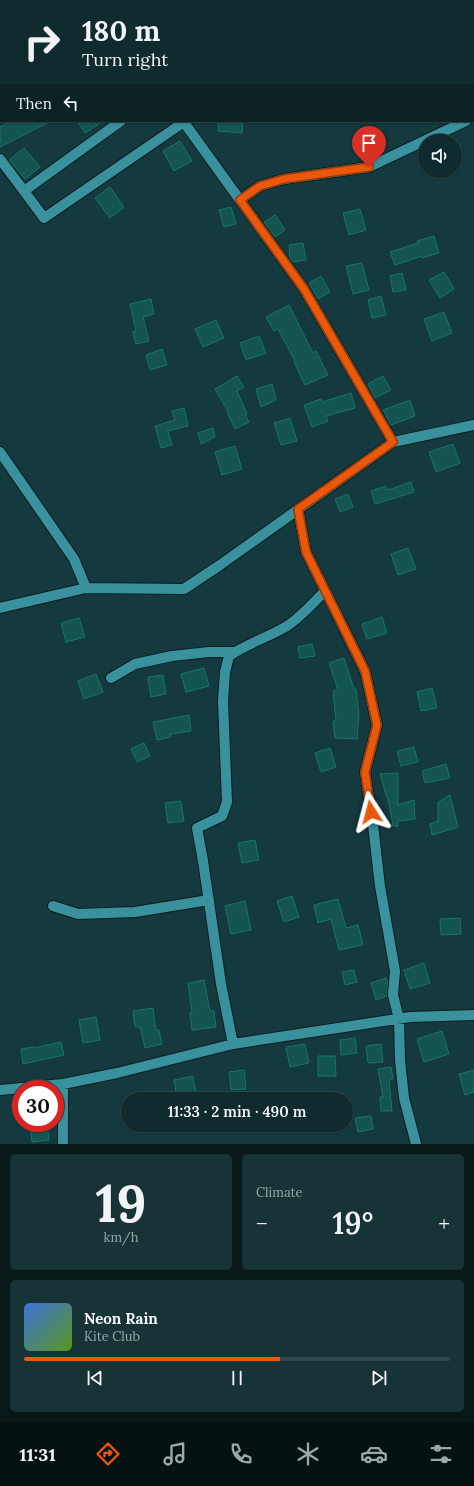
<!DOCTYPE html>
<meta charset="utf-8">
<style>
:root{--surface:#0f2b2e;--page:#183336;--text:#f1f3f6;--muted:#9ba7aa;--line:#2f474a;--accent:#ea580c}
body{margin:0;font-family:Lora,serif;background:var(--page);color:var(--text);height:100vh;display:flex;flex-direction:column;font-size:15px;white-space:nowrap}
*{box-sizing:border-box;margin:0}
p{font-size:13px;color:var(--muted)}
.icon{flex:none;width:22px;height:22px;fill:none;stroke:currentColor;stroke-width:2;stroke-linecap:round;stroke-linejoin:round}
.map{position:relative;height:1144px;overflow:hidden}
.drawer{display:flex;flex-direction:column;gap:10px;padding:10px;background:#081819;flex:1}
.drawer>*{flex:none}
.banner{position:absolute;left:0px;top:0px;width:474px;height:122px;box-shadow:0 1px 3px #0004,0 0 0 1px var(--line);background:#0f2b2e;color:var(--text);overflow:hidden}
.fabs{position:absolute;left:418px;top:134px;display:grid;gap:8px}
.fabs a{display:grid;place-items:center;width:44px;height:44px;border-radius:50%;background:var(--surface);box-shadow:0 1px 3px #0004,0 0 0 1px var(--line);font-size:20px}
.speed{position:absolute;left:12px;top:1080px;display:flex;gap:8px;font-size:20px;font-weight:700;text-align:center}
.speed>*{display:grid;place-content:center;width:52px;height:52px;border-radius:50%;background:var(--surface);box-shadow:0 1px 3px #0004,0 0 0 1px var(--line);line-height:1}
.speed .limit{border:6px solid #d22;background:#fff;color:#111}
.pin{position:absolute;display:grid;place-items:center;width:34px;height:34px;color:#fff;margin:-41px -17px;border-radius:50% 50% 50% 0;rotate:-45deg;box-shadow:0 0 4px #0007}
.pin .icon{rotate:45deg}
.me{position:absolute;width:44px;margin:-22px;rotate:351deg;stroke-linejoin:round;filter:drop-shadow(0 0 3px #0008)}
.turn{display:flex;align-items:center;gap:14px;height:84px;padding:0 16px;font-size:18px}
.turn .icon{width:52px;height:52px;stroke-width:2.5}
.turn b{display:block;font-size:28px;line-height:34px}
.then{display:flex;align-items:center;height:38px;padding:0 16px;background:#0003;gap:8px;font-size:15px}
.big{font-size:30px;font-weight:600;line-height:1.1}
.drawer .tile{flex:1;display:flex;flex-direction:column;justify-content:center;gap:6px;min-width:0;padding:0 14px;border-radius:6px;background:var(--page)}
.drawer .dial{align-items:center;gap:0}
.dial b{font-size:52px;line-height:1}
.song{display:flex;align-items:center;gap:12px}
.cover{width:48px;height:48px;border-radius:6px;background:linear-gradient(135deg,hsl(220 70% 55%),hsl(90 70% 35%))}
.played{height:4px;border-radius:2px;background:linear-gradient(90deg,var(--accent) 60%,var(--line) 60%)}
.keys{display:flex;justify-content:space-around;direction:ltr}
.heat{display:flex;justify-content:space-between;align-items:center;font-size:22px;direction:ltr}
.drawer .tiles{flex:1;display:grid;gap:10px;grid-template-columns:1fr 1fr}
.tile:last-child{grid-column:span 2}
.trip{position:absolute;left:121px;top:1092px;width:232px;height:40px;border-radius:20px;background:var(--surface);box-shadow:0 1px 3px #0004,0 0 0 1px var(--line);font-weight:600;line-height:40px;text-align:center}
.menu{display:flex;height:64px;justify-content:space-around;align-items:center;background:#061112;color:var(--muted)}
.menu .icon{width:28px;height:28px}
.menu .active{color:var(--accent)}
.menu b{font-size:18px;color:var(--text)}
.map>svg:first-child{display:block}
.building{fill:#14554f;stroke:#13766e}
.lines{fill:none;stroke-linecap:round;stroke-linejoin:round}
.street-casing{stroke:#0e1e20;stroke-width:12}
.street{stroke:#38919c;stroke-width:10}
.route-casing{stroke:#983908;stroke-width:10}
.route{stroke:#ea580c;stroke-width:7}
</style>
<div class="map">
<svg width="474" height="1144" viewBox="0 0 474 1144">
<rect width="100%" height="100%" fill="#14393e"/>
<path class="building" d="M11,121h40l-51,26v-20z
M77,121h26l-18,12z
M218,121h25l-1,12 -24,-2z
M180,141l12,20 -18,10 -11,-20z
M24,148l16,19 -15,12 -16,-19z
M110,187l14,20 -14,11 -15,-20z
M231,207l5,17 -12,3 -5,-17z
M360,209l6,21 -17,5 -6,-22z
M275,215l10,15 -10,7 -11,-15z
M434,236l5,17 -17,5v-2l-27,9 -5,-13 28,-9 -1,-2z
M303,243l3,17 -14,2 -2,-3 -1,-14z
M362,263l7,27 -16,4 -7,-28z
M444,272l10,17 -14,9 -11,-18z
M402,273l4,17 -13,2 -3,-16z
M321,276l9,16 -12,7 -9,-16z
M381,296l5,19 -14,3 -4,-18z
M151,299l3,15 -11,3 6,24 -13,3 -3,-12 3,-1 -6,-27z
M289,305l24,48 3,-2 12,24 -23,10 -11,-23 1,-1 -17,-32 -4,2 -8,-14z
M444,312l8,21 -20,8 -8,-22z
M216,320l8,18 -21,9 -8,-18z
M259,336l7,17 -20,7 -6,-17z
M162,349l5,16 -17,5 -4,-15z
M237,376l7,11 -7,4 10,23 -2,1 4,7 -14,7 -8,-17 1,-1 -13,-22z
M383,376l8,14 -16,8 -7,-14z
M272,384l4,16 -15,7 -5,-18z
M351,393l4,15 -29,8 2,5 -16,6 -8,-22 17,-6 1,3z
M410,400l5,16 -24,9 -8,-15z
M184,408l4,18 -20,5 4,14 -11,3 -6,-22 20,-6 -3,-9z
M290,418l7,23 -16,4 -7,-22z
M213,428l2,9 -14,7 -3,-11z
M453,444l7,19 -24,9 -7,-20z
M235,446l7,23 -20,6 -7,-23z
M411,482l3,10 -39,12 -4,-13 15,-5 2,4z
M348,494l5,13 -13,5 -5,-13z
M408,548l8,21 -18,6 -7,-21z
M382,617l5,16 -20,6 -5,-15z
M79,618l6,19 -19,5 -5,-19z
M312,644l3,12 -15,2 -2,-11z
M344,658l10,31h2l3,25 -2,25 -22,-1 -2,-17h3l-3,-30 5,-1 -9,-27z
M204,668l5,18 -23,6 -5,-18z
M96,674l7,18 -19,7 -6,-18z
M163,675l3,19 -15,3 -3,-20z
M432,688l5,20 -16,3 -4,-19z
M189,715l2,16 -21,3 1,3 -14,3 -4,-18z
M144,743l6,13 -13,6 -6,-13z
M414,747l4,15 -17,4 -4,-15z
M330,748l6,19 -15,5 -6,-19z
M446,764l4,14 -25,5 -3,-12z
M398,773v32l16,-5 1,19 -17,2v5h-5l-5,-28h-1l-7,-24z
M450,795l8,32 -26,8 -2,-11 8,-3v-19z
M181,801l3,20 -16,2 -3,-20z
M255,840l4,20 -17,3 -4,-20z
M292,896l7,21 -15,5 -7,-21z
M338,899l8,29 12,-3 5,20 -24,5 -8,-31 -13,4 -4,-18z
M245,901l6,29 -20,4 -6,-28z
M460,918l1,16 -20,1 -1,-16z
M424,963l6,20 -20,6 -6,-19z
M354,970l3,12 -12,3 -3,-13z
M386,978l2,5 -1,13 -11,4 -5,-17z
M204,980l6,31h4l2,16 -24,3 -2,-17h2l-4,-30z
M153,1008l3,22h3l3,14 -17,4 -5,-21h-5l-2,-16z
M96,1017l4,23 -17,3 -4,-23z
M442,1031l7,23 -25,8 -7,-23z
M355,1038l2,15 -16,2 -1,-15z
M61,1042l3,13 -41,9 -2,-15 12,-2 1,1z
M305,1044l4,19 -19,4 -4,-20z
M381,1044l2,18 -15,1 -2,-17z
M318,1056h17l1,20h-18z
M391,1067l2,12 -4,1 3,31h-11l-1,-14h3l-5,-28z
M244,1070l2,19 -15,1 -2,-18z
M474,1070v22l-9,3 -6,-21z
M193,1076l3,18 -19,4 -3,-18z
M371,1116l2,13 -15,3 -3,-14z
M30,1123h17l2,17 -17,2z"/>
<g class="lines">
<g class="street-casing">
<path id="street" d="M95,0l1,1
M35,1l1,-1
M0,31l1,-1
M0,114h1
M473,117h1
M121,121l-97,70 20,27 140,-96
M183,121l121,168 89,153
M0,159l24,32
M240,200l20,-14 24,-7 85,-12 97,-46
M0,452l74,107 12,29
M298,509l8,43 59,119 12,54 -12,47 8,53 7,61 15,85 -2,24 6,24 1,41 4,38 12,46
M0,608l86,-20 98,1 36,-24 173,-123 81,-17
M111,678l24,-14 37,-8 37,-4h27
M53,906l25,8 57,-2 74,-12
M233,1044l-12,-60 -18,-123 -6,-33 25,-12 5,-14 -4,-101 2,-29 4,-16c19,-13 38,-18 58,-30 14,-9 26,-23 38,-35
M63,1084v60
M0,1090l63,-6 54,-11 116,-29 177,-27 64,-2"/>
</g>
<use href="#street" class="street"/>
</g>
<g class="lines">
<g class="route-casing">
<path id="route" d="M369,167l-85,12 -24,7 -20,14 64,89 89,153 -95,67 8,43 59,119 12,54 -12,47 6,40"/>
</g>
<use href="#route" class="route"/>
</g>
</svg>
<div class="fabs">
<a><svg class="icon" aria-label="sound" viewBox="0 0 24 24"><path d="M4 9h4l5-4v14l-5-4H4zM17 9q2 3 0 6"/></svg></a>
</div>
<div class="speed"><div class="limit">30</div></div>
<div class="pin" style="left:369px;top:167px;background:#d93025"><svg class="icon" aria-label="arrive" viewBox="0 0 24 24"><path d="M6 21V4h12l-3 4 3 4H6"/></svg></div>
<svg class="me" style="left:371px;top:812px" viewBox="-20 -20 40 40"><path d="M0-17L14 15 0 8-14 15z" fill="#ea580c" stroke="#fff" stroke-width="4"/></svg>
<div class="trip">11:33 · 2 min · 490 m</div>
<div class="banner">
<div class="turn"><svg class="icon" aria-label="right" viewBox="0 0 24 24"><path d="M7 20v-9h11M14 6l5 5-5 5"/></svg><div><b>180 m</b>Turn right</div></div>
<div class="then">Then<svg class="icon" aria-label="left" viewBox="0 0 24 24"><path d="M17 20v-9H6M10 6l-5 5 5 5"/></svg></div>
</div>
</div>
<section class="drawer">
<div class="tiles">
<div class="tile dial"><b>19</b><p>km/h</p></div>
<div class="tile"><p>Climate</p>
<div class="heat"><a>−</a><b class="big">19°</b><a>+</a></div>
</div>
<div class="tile">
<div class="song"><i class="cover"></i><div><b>Neon Rain</b><p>Kite Club</p></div></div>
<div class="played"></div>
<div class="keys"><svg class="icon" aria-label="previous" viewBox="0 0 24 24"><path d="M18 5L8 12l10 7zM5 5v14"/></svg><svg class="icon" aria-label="pause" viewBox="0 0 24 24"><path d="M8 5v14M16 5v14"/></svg><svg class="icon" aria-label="next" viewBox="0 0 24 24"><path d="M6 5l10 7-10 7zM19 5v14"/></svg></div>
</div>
</div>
</section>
<nav class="menu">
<b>11:31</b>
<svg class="icon active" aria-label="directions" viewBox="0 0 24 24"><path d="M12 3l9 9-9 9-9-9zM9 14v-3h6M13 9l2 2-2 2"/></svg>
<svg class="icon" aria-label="music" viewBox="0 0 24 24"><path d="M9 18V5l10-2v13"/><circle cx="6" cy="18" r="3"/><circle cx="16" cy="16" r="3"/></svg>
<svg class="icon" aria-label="phone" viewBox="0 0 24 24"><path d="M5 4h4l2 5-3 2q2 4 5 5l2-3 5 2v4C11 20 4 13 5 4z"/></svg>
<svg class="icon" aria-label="climate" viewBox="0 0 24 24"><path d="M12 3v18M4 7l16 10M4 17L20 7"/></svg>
<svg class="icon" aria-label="car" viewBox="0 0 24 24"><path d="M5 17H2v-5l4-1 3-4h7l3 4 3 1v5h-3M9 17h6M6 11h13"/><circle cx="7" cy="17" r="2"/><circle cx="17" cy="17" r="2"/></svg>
<svg class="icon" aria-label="filters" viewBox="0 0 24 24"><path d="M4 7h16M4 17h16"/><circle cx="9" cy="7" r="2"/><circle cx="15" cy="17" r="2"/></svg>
</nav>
